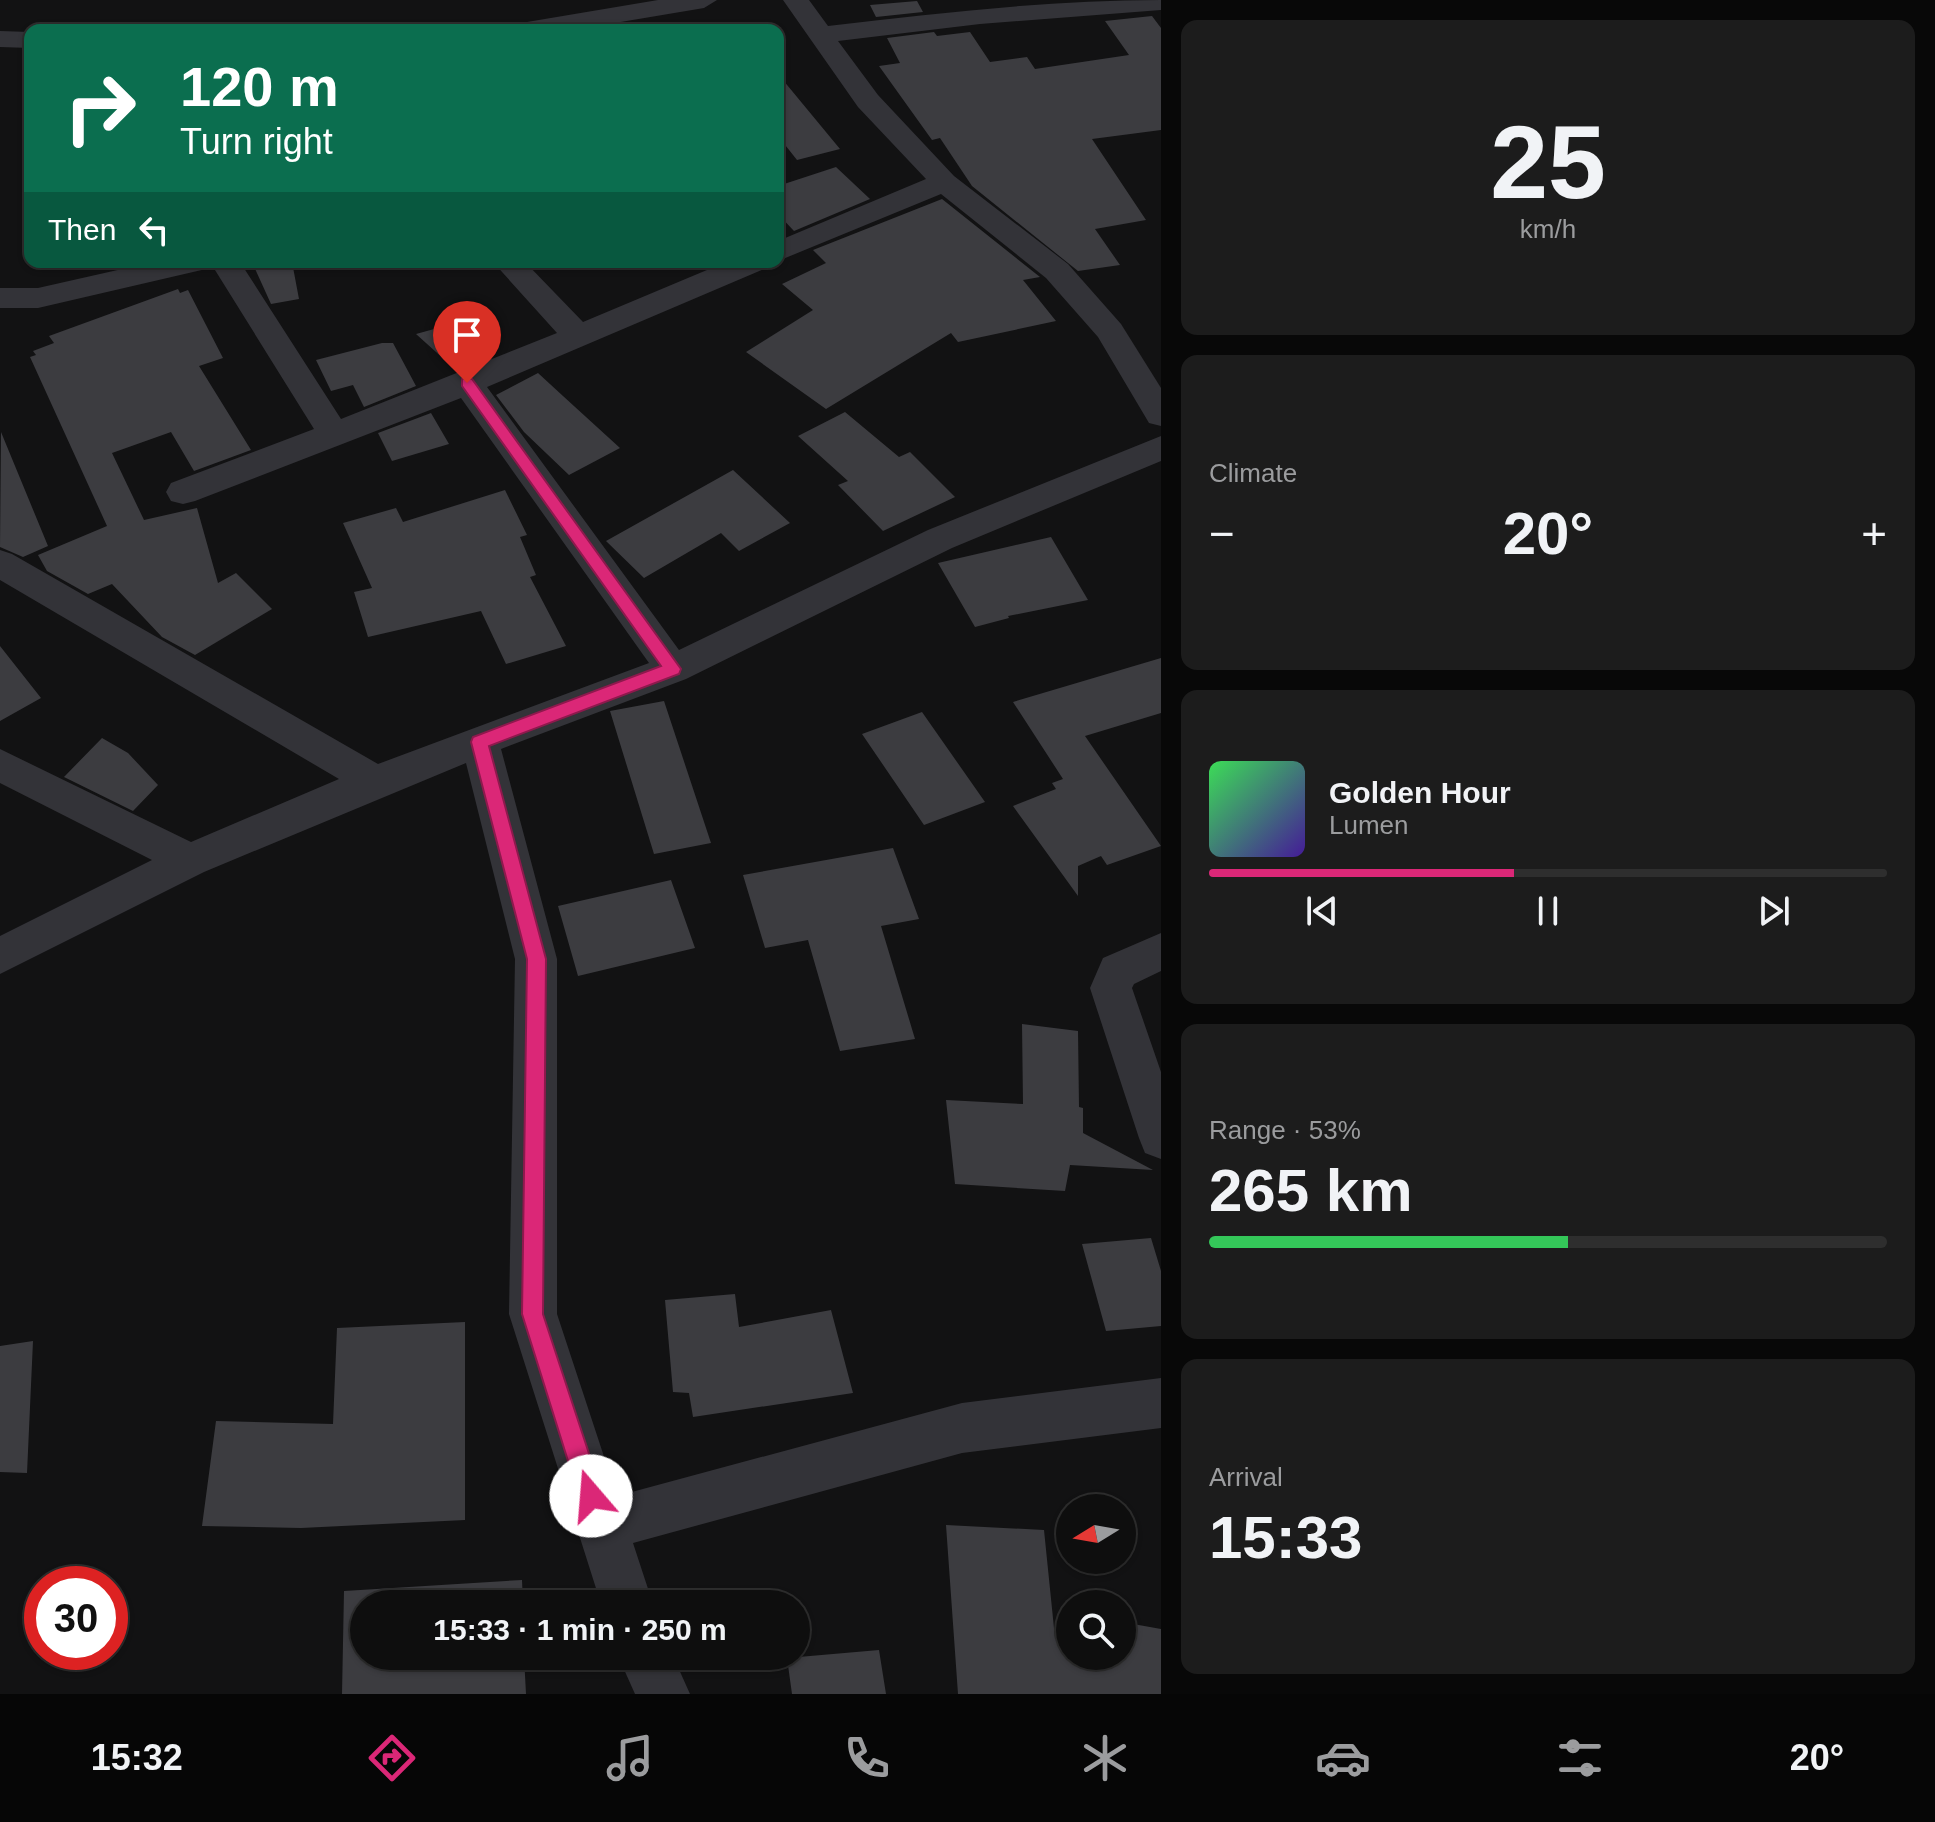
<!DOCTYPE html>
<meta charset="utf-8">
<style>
:root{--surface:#0e0e0e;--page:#1c1c1c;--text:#f1f3f6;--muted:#9b9c9e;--line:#2e2e2e;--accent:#db2777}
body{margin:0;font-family:Arial,sans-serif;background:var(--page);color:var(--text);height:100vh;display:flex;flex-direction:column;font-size:30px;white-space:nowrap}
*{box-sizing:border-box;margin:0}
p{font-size:26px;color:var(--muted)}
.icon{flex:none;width:44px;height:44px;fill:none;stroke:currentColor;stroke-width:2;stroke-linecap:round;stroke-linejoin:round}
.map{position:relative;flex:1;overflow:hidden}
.sheet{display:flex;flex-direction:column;gap:20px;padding:20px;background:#080808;width:774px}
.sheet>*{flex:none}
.hud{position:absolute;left:24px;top:24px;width:760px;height:244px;border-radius:16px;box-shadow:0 2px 6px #0004,0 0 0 2px var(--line);background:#0b6e4f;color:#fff;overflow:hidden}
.needle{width:52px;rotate:259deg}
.buttons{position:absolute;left:1056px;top:1494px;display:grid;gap:16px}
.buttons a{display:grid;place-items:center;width:80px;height:80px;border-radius:50%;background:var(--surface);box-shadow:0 2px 6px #0004,0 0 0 2px var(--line);font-size:40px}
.speed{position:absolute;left:24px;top:1566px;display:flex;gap:16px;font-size:40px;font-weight:700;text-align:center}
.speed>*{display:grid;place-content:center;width:104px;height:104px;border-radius:50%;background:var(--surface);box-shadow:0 2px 6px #0004,0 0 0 2px var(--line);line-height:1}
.speed .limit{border:12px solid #d22;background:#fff;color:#111}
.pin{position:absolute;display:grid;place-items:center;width:68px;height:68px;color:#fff;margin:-82px -34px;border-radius:50% 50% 50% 0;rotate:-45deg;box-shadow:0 0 8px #0007}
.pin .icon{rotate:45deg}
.me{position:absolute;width:88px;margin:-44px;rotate:342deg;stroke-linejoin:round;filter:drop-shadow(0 0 6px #0008)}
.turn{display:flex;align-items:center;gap:28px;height:168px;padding:0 24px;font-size:36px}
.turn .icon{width:104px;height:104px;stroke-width:2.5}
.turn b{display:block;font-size:56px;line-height:68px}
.then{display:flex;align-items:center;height:76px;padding:0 24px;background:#0003;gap:16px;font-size:30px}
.big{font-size:60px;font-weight:700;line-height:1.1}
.sheet .tile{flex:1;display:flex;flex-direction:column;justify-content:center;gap:12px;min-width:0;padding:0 28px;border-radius:16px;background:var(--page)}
.sheet .dial{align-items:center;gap:0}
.dial b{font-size:104px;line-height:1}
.song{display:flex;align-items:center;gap:24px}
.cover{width:96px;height:96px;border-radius:12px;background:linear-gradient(135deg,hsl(130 70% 55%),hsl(260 70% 35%))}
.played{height:8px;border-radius:4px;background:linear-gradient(90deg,var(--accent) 45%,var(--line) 45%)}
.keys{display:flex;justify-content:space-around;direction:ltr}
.heat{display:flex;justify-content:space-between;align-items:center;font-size:44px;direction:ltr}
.charge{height:12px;border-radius:6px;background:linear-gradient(90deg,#34c759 53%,var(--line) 0)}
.trip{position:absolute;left:350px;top:1590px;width:460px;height:80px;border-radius:40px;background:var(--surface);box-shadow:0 2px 6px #0004,0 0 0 2px var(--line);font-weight:700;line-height:80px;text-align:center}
.menu{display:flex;height:128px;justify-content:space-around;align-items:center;background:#060606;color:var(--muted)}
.menu .icon{width:56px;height:56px}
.menu .active{color:var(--accent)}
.menu b{font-size:36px;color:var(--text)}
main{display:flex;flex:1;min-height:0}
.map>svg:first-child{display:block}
.building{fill:#3c3c40}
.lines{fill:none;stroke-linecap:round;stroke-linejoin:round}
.street{fill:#333338;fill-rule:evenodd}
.route{fill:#db2777;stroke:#8e194d;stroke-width:2}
</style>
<main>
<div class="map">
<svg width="1161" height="1694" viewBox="0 0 1161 1694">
<rect width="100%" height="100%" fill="#121213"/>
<path class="building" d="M917,1l6,11 -47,5 -6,-12z
M1152,16l9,12v102l-69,9 54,81 -51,9 25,36 -42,6 -106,-85 -32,-48 -8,2 -53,-74 21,-3 -13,-25 47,-6 3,4 33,-4 20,30 37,-5 8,12 94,-14 -24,-34z
M778,74l62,75 -43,11 -19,-24z
M836,167l34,32 -76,32 -16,-17v-28z
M942,199l98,78 -17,3 33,41 -98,21 -7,-9 -125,76 -80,-57 67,-42 -31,-26 44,-21 -13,-13z
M252,262h40l7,37 -28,5z
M178,289l2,4 8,-3 35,68 -24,8 52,84 -57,21 -23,-39 -59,21 32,67 53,-12 21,75 18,-10 36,36 -77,46 -33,-18 -50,-53 -24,10 -41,-23 -9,-16 69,-29 -77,-169 6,-2 -3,-4 21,-8 -5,-7z
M456,323l21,39 -21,8 -40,-36z
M382,343h11l23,43 -52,21 -11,-22 -22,6 -15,-31z
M538,373l25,23 57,52 -51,27 -45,-43 -28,-37z
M845,412l54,45 11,-5 45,45 -72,34 -45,-46 10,-4 -50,-45z
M431,413l18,31 -57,17 -14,-28z
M1,432l47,114 -25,11 -23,-10z
M733,470l57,53 -51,28 -18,-18 -77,45 -38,-37z
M505,490l22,45 -7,2 16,38 -6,2 36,69 -60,18 -25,-53 -113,26 -14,-45 18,-4 -29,-65 53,-15 7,14z
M1051,537l37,63 -80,16 1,2 -34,9 -37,-64z
M0,646l41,52 -41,23z
M1161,658v55l-76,23 76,110 -54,19 -6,-9 -23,10v30l-65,-90 43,-17 -4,-6 11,-4 -50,-77z
M664,701l47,142 -57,11 -44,-143z
M922,712l63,90 -61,23 -62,-91z
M102,738l26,15 30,32 -25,26 -69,-34z
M893,848l26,71 -38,7 34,113 -75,12 -32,-111 -43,8 -22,-73z
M671,880l24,68 -117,28 -20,-70z
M1022,1024l56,7 1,76 4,1v25l70,37 -83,-5 -5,26 -110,-7 -9,-84 77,4z
M1151,1238l10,33v55l-55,5 -24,-87z
M735,1294l4,33 92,-17 22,83 -160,24 -4,-24 -16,-1 -8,-92z
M465,1322v198l-164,8 -99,-2 14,-105 117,3 4,-96z
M33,1341l-6,132 -27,-1v-126z
M946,1525l98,5 11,108 15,2v16h52v-34l39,7v65h-203z
M522,1580l1,24h-159v52h160l2,38h-184l2,-103z
M879,1650l7,44h-94l-5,-36z"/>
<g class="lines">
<path class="street" d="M658,0h59l-13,8 -131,22h-59l4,-6 9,-2z
M783,0h26l19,26c111,-13 221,-26 333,-26v10l-181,14 -142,17 40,54 76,81 114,88 53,60 40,64v38l-12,-3 -51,-86 -52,-59 -105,-84 -163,67v-20l148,-62 -68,-72z
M0,31l30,1v16l-30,-1z
M153,262h87l101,157 216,-86 -64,-71h32l58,60 143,-60h42l-4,7 -277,118 192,263 249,-120 233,-94v25l-209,87 -266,131 -185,70 56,210v355l60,182 345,-93 199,-25v50l-199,25 -329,90 20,61h-52l-92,-290 6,-355 -49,-196 -262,109 -204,102v-38l152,-76 -152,-77v-34l191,93 148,-63 -339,-199v-30l12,4 366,210 271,-101 -188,-265 -266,103 -12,3 -12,-3 -5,-9 5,-9 143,-54 -104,-167 -4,7 -168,39h-38v-20h38z
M1161,933v38l-27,13 -2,4 29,84v87l-16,-6 -6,-15 -49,-150 13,-30z
M618,1656h55l17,38h-55z"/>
</g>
<path class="route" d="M467,378l5,1 209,290 -2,5 -190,72 57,213 -3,355 60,182 -4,8 -8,3 -8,-3 -4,-8 -57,-182 5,-355 -56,-217 2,-5 188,-71 -199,-280v-7z"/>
</svg>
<div class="buttons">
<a><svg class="needle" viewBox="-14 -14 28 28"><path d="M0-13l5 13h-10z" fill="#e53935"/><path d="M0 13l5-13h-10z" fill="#9b9c9e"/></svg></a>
<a><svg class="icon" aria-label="search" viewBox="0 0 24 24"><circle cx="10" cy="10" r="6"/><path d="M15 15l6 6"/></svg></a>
</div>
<div class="speed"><div class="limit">30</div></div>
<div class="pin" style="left:467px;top:383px;background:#d93025"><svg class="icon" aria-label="arrive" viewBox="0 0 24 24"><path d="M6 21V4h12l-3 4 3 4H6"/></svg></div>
<svg class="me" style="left:591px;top:1496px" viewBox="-20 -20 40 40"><circle r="19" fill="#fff"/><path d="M0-13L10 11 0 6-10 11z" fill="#db2777"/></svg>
<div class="trip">15:33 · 1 min · 250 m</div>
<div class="hud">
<div class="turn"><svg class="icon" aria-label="right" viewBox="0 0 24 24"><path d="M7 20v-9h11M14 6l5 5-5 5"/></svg><div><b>120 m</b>Turn right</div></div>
<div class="then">Then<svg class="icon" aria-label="left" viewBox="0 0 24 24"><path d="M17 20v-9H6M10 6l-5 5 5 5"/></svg></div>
</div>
</div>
<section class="sheet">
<div class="tile dial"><b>25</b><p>km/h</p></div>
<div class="tile"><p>Climate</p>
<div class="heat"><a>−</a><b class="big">20°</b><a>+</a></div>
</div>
<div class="tile">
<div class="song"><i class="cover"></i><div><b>Golden Hour</b><p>Lumen</p></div></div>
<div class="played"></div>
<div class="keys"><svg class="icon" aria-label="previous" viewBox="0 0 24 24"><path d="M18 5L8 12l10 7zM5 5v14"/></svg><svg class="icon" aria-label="pause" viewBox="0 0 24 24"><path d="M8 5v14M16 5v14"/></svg><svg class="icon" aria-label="next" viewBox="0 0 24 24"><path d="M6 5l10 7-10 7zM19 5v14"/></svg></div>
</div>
<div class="tile"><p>Range · 53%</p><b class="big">265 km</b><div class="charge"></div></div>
<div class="tile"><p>Arrival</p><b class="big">15:33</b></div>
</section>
</main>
<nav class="menu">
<b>15:32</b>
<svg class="icon active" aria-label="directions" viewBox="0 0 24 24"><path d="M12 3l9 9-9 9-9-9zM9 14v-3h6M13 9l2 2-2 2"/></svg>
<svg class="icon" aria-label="music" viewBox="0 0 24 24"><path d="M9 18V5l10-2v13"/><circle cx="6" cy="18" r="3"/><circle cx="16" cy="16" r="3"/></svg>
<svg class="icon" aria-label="phone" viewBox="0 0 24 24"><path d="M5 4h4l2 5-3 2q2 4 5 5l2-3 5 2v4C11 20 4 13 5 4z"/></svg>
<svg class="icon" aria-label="climate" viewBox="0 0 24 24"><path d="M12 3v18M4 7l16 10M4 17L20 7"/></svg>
<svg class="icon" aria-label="car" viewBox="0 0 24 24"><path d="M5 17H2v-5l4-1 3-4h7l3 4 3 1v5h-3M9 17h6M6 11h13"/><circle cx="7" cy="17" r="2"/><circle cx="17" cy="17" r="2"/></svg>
<svg class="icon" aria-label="filters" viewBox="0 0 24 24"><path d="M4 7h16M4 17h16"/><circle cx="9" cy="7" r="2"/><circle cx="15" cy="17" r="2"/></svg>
<b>20°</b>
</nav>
